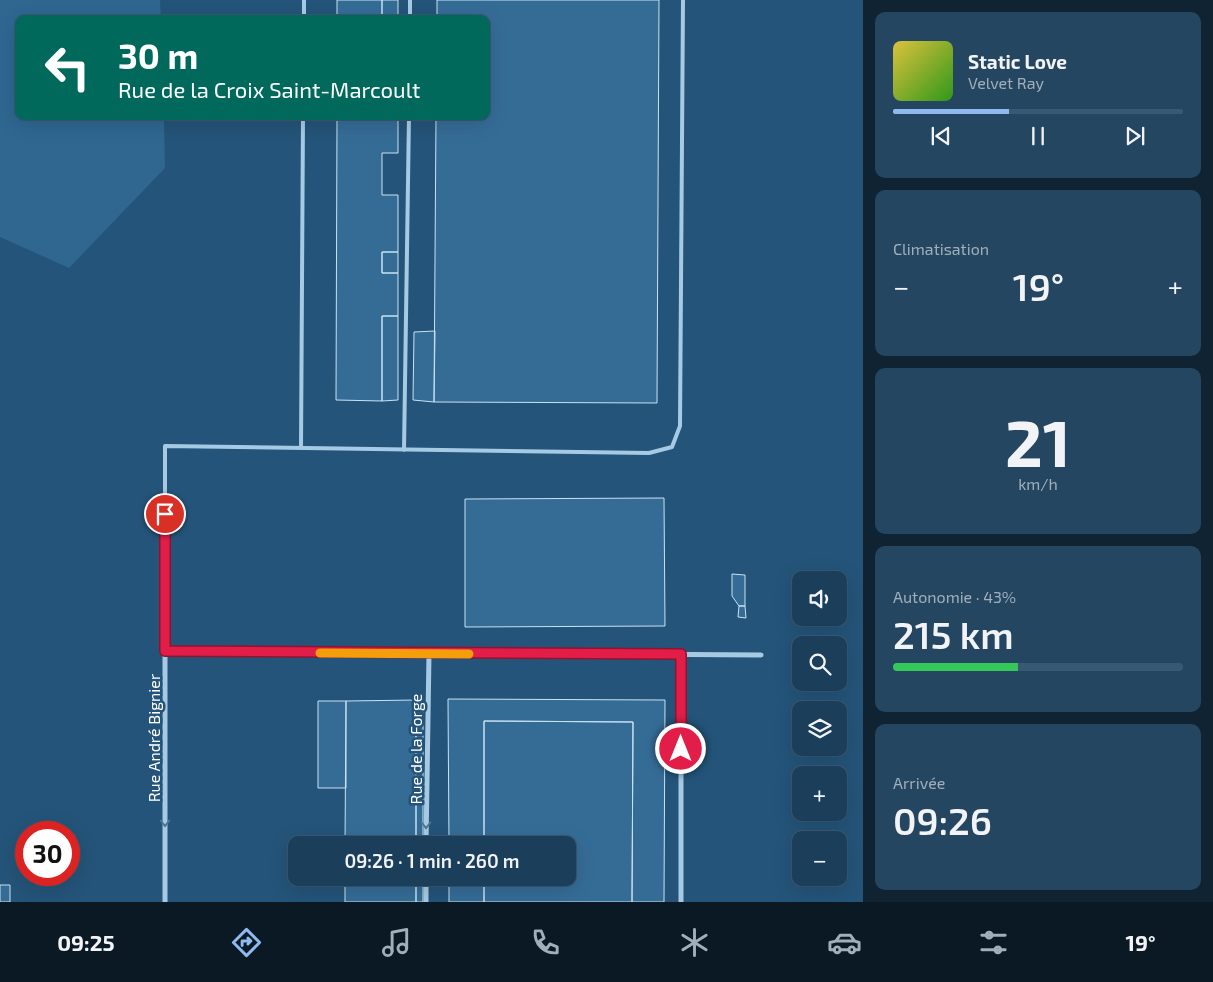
<!DOCTYPE html>
<html lang="fr">
<meta charset="utf-8">
<style>
:root{--surface:#1b3f5b;--page:#244661;--text:#f1f3f6;--muted:#a0afbb;--line:#395871;--accent:#90b9f0}
body{margin:0;font-family:"Exo 2",sans-serif;background:var(--page);color:var(--text);height:100vh;display:flex;flex-direction:column;font-size:19px;white-space:nowrap}
*{box-sizing:border-box;margin:0}
p{font-size:16px;color:var(--muted)}
.icon{flex:none;width:28px;height:28px;fill:none;stroke:currentColor;stroke-width:2;stroke-linecap:round;stroke-linejoin:round}
.map{position:relative;flex:1;overflow:hidden}
.side{display:flex;flex-direction:column;gap:12px;padding:12px;background:#0f2332;width:350px}
.side>*{flex:none}
.guide{position:absolute;left:15px;top:15px;width:475px;height:105px;border-radius:10px;box-shadow:0 5px 20px #0002,0 0 0 1px var(--line);background:#00695c;color:#fff;overflow:hidden}
.controls{position:absolute;left:792px;top:571px;display:grid;gap:10px}
.controls a{display:grid;place-items:center;width:55px;height:55px;border-radius:10px;background:var(--surface);box-shadow:0 5px 20px #0002,0 0 0 1px var(--line);font-size:25px}
.speed{position:absolute;left:15px;top:821px;display:flex;gap:10px;font-size:25px;font-weight:700;text-align:center}
.speed>*{display:grid;place-content:center;width:65px;height:65px;border-radius:50%;background:var(--surface);box-shadow:0 5px 20px #0002,0 0 0 1px var(--line);line-height:1}
.speed .limit{border:8px solid #d22;background:#fff;color:#111}
.pin{position:absolute;display:grid;place-items:center;width:42px;height:42px;color:#fff;margin:-21px;border:2px solid #fff;border-radius:50%;box-shadow:0 1px 5px #0007}
.me{position:absolute;width:55px;margin:-28px;rotate:0deg;stroke-linejoin:round;filter:drop-shadow(0 0 4px #0008)}
.turn{display:flex;align-items:center;gap:18px;height:105px;padding:0 20px;font-size:22px}
.turn .icon{width:65px;height:65px;stroke-width:2.5}
.turn b{display:block;font-size:35px;line-height:42px}
.big{font-size:38px;font-weight:600;line-height:1.1}
.side .tile{flex:1;display:flex;flex-direction:column;justify-content:center;gap:8px;min-width:0;padding:0 18px;border-radius:10px;background:var(--page)}
.side .dial{align-items:center;gap:0}
.dial b{font-size:65px;line-height:1}
.song{display:flex;align-items:center;gap:15px}
.cover{width:60px;height:60px;border-radius:8px;background:linear-gradient(135deg,hsl(50 70% 55%),hsl(110 70% 35%))}
.played{height:5px;border-radius:2px;background:linear-gradient(90deg,var(--accent) 40%,var(--line) 40%)}
.keys{display:flex;justify-content:space-around;direction:ltr}
.heat{display:flex;justify-content:space-between;align-items:center;font-size:28px;direction:ltr}
.charge{height:8px;border-radius:4px;background:linear-gradient(90deg,#34c759 43%,var(--line) 0)}
.trip{position:absolute;left:288px;top:836px;width:288px;height:50px;border-radius:10px;background:var(--surface);box-shadow:0 5px 20px #0002,0 0 0 1px var(--line);font-weight:600;line-height:50px;text-align:center}
.tab-bar{display:flex;height:80px;justify-content:space-around;align-items:center;background:#0b1924;color:var(--muted)}
.tab-bar .icon{width:35px;height:35px}
.tab-bar .selected{color:var(--accent)}
.tab-bar b{font-size:22px;color:var(--text)}
main{display:flex;flex:1;min-height:0}
.map>svg:first-child{display:block}
.green{fill:#2f6791}
.building{fill:#356c96;stroke:#c9e2f3}
.lines{fill:none;stroke-linecap:round;stroke-linejoin:round}
.lane{stroke:#a7cae4;stroke-width:4}
.street{stroke:#a7cae4;stroke-width:5}
.oneway{stroke:#4b7799}
.route-casing{stroke:#92132f;stroke-width:12}
.route{stroke:#e11d48;stroke-width:9}
.slow{stroke:#f59e0b;stroke-width:9}
.labels{text-anchor:middle;dominant-baseline:central;stroke-width:5;stroke-linejoin:round;paint-order:stroke}
.street-label{font-size:16px;fill:#fff;stroke:#245479}
</style>
<main>
<div class="map">
<svg width="863" height="902" viewBox="0 0 863 902">
<rect width="100%" height="100%" fill="#245479"/>
<path class="green" d="M0,0h160l1,19h-142v97h145l1,52 -96,100 -69,-31z"/>
<path class="building" d="M337,0h45v19h-45z
M382,0h16v19h-16z
M437,0h222l-2,403 -223,-1 2,-286h50v-97h-49z
M337,116h61v37h-16v42h16v57h-16v21h16v43h-16v85l-46,-1z
M382,252h16v21h-16z
M382,316h16v84l-16,1z
M435,331l-1,71 -21,-2 1,-68z
M664,498l1,128 -200,1v-128z
M732,574l13,1v31h-6l-7,-10z
M739,606h6l1,12 -8,-1z
M448,699l217,1 -1,202h-32l1,-180 -149,-1v124h-35z
M416,700h7v145h-7z
M416,700v145h-71l1,-144z
M318,701h28v87h-28z
M484,721l149,1 -1,180h-148v-24h82v-33h-82z
M345,878h71v24h-71z
M416,878h7v24h-7z
M449,878h35v24h-35z
M0,885h10v17h-10z"/>
<g class="lines">
<path class="lane" d="M304,19v-19
M410,19v-19
M301,448l2,-332
M404,450l5,-334
M165,514v-68l484,7 23,-6 8,-21 3,-426"/>
<path class="street" d="M165,514v388
M165,651l596,4
M681,655v247
M426,845l3,-191
M426,902v-24"/>
</g>
<defs><path id="oneway-chevron" d="M-2-3.5L2.5 0L-2 3.5" fill="none" stroke-width="1.6" stroke-linecap="round" stroke-linejoin="round" transform="scale(1.25)"/></defs>
<g class="oneway">
<use href="#oneway-chevron" transform="translate(165 823) rotate(90)"/>
<use href="#oneway-chevron" transform="translate(426 825) rotate(90)"/>
</g>
<g class="lines">
<g class="route-casing">
<path id="route" d="M165,514v137l516,3v95"/>
</g>
<use href="#route" class="route"/>
<path class="slow" d="M320,653l149,1"/>
</g>
<g class="labels">
<g class="street-label">
<text transform="translate(153 738) rotate(-90)">Rue André Bignier</text>
<text transform="translate(415 749) rotate(-90)">Rue de la Forge</text>
</g>
</g>
</svg>
<div class="controls">
<a><svg class="icon" aria-label="sound" viewBox="0 0 24 24"><path d="M4 9h4l5-4v14l-5-4H4zM17 9q2 3 0 6"/></svg></a>
<a><svg class="icon" aria-label="search" viewBox="0 0 24 24"><circle cx="10" cy="10" r="6"/><path d="M15 15l6 6"/></svg></a>
<a><svg class="icon" aria-label="layers" viewBox="0 0 24 24"><path d="M12 4l9 5-9 5-9-5zM3 14l9 5 9-5"/></svg></a>
<a>+</a>
<a>−</a>
</div>
<div class="speed"><div class="limit">30</div></div>
<div class="pin" style="left:165px;top:514px;background:#d93025"><svg class="icon" aria-label="arrive" viewBox="0 0 24 24"><path d="M6 21V4h12l-3 4 3 4H6"/></svg></div>
<svg class="me" style="left:681px;top:749px" viewBox="-20 -20 40 40"><circle r="17" fill="#e11d48" stroke="#fff" stroke-width="3"/><path d="M0-11L8 9 0 5-8 9z" fill="#fff"/></svg>
<div class="trip">09:26 · 1 min · 260 m</div>
<div class="guide">
<div class="turn"><svg class="icon" aria-label="left" viewBox="0 0 24 24"><path d="M17 20v-9H6M10 6l-5 5 5 5"/></svg><div><b>30 m</b>Rue de la Croix Saint-Marcoult</div></div>
</div>
</div>
<section class="side">
<div class="tile">
<div class="song"><i class="cover"></i><div><b>Static Love</b><p>Velvet Ray</p></div></div>
<div class="played"></div>
<div class="keys"><svg class="icon" aria-label="previous" viewBox="0 0 24 24"><path d="M18 5L8 12l10 7zM5 5v14"/></svg><svg class="icon" aria-label="pause" viewBox="0 0 24 24"><path d="M8 5v14M16 5v14"/></svg><svg class="icon" aria-label="next" viewBox="0 0 24 24"><path d="M6 5l10 7-10 7zM19 5v14"/></svg></div>
</div>
<div class="tile"><p>Climatisation</p>
<div class="heat"><a>−</a><b class="big">19°</b><a>+</a></div>
</div>
<div class="tile dial"><b>21</b><p>km/h</p></div>
<div class="tile"><p>Autonomie · 43%</p><b class="big">215 km</b><div class="charge"></div></div>
<div class="tile"><p>Arrivée</p><b class="big">09:26</b></div>
</section>
</main>
<nav class="tab-bar">
<b>09:25</b>
<svg class="icon selected" aria-label="directions" viewBox="0 0 24 24"><path d="M12 3l9 9-9 9-9-9zM9 14v-3h6M13 9l2 2-2 2"/></svg>
<svg class="icon" aria-label="music" viewBox="0 0 24 24"><path d="M9 18V5l10-2v13"/><circle cx="6" cy="18" r="3"/><circle cx="16" cy="16" r="3"/></svg>
<svg class="icon" aria-label="phone" viewBox="0 0 24 24"><path d="M5 4h4l2 5-3 2q2 4 5 5l2-3 5 2v4C11 20 4 13 5 4z"/></svg>
<svg class="icon" aria-label="climate" viewBox="0 0 24 24"><path d="M12 3v18M4 7l16 10M4 17L20 7"/></svg>
<svg class="icon" aria-label="car" viewBox="0 0 24 24"><path d="M5 17H2v-5l4-1 3-4h7l3 4 3 1v5h-3M9 17h6M6 11h13"/><circle cx="7" cy="17" r="2"/><circle cx="17" cy="17" r="2"/></svg>
<svg class="icon" aria-label="filters" viewBox="0 0 24 24"><path d="M4 7h16M4 17h16"/><circle cx="9" cy="7" r="2"/><circle cx="15" cy="17" r="2"/></svg>
<b>19°</b>
</nav>
